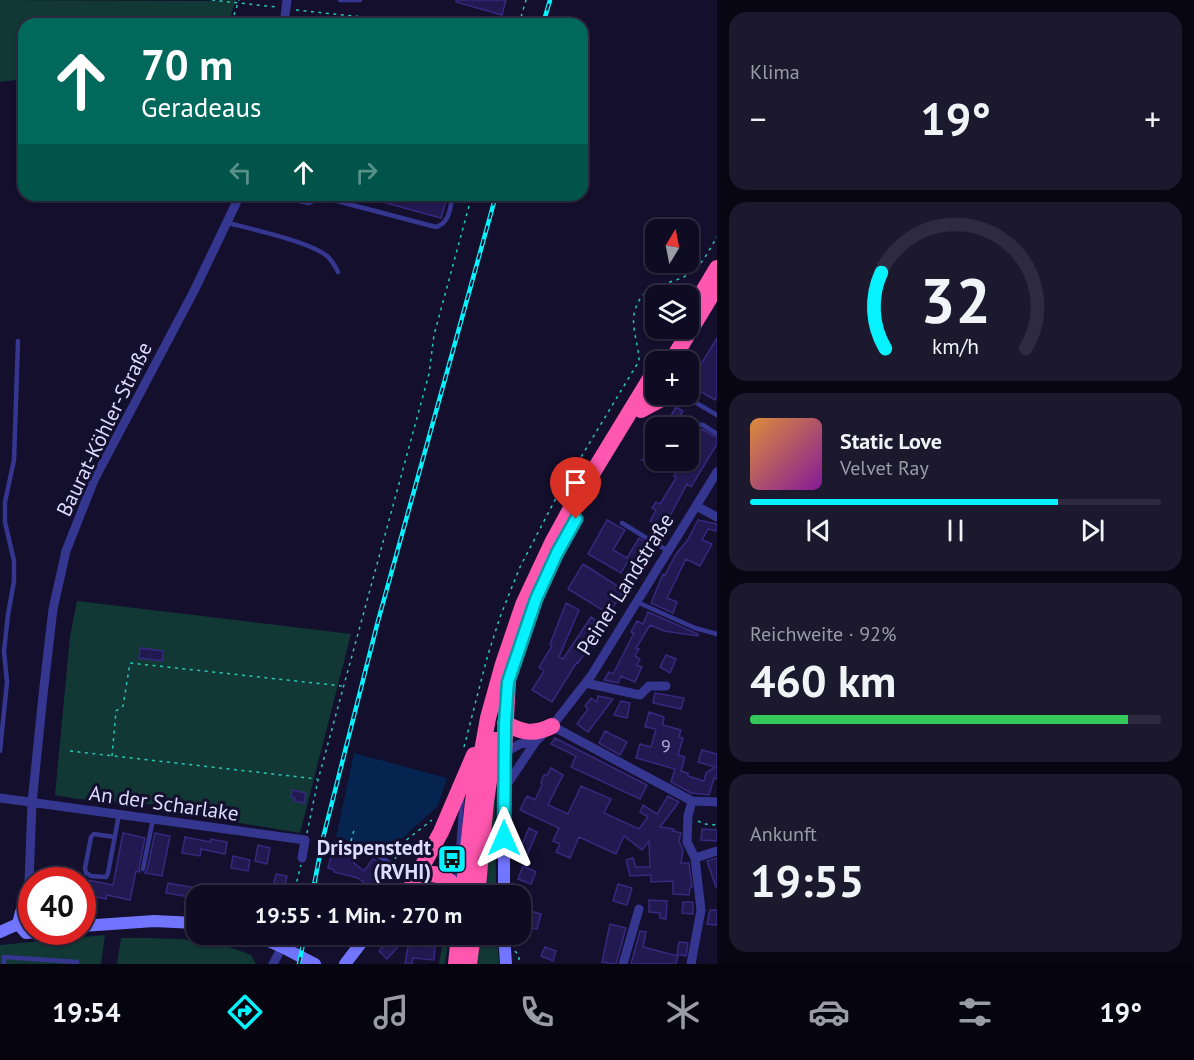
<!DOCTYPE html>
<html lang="de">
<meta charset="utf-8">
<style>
:root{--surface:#0e0b22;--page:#1c192f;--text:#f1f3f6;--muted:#9b9ba5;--line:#2e2b40;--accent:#07f2ff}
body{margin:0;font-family:"PT Sans",sans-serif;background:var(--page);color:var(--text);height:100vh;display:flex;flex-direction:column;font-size:22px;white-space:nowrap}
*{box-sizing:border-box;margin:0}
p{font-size:20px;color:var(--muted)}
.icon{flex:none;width:33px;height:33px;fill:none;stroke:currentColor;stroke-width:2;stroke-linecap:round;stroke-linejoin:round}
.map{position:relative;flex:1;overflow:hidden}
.side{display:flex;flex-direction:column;gap:12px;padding:12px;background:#080613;width:477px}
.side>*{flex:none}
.top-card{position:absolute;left:18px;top:18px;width:570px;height:183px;border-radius:18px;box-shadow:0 2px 4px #0004,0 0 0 2px var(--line);background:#00695c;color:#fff;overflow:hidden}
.needle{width:39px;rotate:10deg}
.buttons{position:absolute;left:645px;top:219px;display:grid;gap:12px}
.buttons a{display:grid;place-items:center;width:54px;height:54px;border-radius:12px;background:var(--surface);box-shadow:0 2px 4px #0004,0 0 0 2px var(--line);font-size:30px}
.speed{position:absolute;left:18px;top:867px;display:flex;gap:12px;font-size:30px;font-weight:700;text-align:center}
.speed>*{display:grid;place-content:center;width:78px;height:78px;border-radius:50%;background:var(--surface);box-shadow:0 2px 4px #0004,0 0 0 2px var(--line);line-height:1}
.speed .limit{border:9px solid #d22;background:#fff;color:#111}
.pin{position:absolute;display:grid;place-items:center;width:51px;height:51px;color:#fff;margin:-62px -26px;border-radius:50% 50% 50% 0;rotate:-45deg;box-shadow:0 0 6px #0007}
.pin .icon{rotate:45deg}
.me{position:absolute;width:66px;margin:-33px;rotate:0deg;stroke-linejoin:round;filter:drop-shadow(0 0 4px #0008)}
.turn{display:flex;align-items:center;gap:21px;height:126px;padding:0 24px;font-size:27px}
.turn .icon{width:78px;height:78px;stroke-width:2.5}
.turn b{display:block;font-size:42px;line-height:51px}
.lanes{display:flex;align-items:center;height:57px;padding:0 24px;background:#0003;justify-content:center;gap:30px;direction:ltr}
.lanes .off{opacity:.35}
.big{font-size:45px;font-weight:800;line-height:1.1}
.side .widget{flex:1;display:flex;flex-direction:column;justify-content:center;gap:9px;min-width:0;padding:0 21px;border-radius:18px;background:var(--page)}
.side .dial{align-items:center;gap:0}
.dial svg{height:156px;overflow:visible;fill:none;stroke:var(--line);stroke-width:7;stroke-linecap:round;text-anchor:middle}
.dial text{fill:var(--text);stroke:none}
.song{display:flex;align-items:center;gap:18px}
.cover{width:72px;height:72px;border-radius:9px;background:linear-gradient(135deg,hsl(30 70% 55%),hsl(290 70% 35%))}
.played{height:6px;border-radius:3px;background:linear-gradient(90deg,var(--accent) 75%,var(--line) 75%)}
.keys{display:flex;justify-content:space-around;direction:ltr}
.heat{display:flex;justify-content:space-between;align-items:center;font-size:33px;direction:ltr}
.charge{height:9px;border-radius:4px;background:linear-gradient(90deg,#34c759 92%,var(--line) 0)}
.trip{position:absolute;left:186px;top:885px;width:345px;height:60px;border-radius:18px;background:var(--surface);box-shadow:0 2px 4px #0004,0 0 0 2px var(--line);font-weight:800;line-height:60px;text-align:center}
.dock{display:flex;height:96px;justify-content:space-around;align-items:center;background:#06040e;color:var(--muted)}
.dock .icon{width:42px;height:42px}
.dock .on{color:var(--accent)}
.dock b{font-size:27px;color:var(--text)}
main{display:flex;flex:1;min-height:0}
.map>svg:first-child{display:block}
.green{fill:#113835}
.water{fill:#05244f}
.building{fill:#211950;stroke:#36297e;stroke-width:1.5}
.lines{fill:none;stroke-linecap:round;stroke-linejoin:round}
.path{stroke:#24c9b8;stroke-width:1.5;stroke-dasharray:3 4.5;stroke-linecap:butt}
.lane{stroke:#353690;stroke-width:4.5}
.street{stroke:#353690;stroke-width:9}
.secondary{stroke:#7275ff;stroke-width:12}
.highway{stroke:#ff56af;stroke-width:16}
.rail-casing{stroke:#07f2ff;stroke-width:4.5}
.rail{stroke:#130f2d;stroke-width:2;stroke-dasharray:7;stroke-linecap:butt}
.route-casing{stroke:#059da6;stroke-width:15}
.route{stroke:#07f2ff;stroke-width:10}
.labels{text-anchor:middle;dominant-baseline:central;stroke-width:6;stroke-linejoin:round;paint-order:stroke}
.number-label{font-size:18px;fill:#aeaad3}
.street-label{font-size:21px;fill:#dddbff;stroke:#130f2d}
.poi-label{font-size:21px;font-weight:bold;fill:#dddbff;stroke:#130f2d;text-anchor:end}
</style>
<main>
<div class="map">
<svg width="717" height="964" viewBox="0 0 717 964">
<rect width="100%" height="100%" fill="#130f2d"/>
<path class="green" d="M0,0l204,1 32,-1 -5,15 3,3 -2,6h-208v55l-24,3z
M77,601l274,33 -51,199 -84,-14 -67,-15 -71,-5 -23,-4 15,-159z
M495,774l1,121h-14z
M105,935l-4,29h-101v-19z
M442,935h7l-4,29h-6l5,-28z
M478,935h19l2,29h-24z
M121,938c44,0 89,-1 130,17l5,9h-139z"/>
<path class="water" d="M354,753l93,25 -9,28 -50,45 -52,-14z"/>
<path class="building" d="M456,0h50l-4,15 -46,-13z
M364,195h84l-7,23 -77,-21z
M717,338v59l-2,3 -27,-16v-6l7,-4z
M676,407l7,4 -7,12 -7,-4z
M702,429l15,9v6l-26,43 -4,-3 -24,45 -13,-8 6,-11 -4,-2 4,-6 4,2 16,-26 -2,-2 6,-11 8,5v-18l6,-9 -6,-3v-9l10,5z
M651,449l5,2v9h10l-6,11 -18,-11h3z
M607,520l18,10 -12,20 14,8 12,-20 12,8 -12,19 -10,-6 -8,14 -33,-19z
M698,520l19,4v7l-9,-2 -6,11 10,4 -12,22 -14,-7 -19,39 10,4 -4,11 -22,-10 12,-29 2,1 11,-21 11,-13z
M583,564l41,26 -15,24 -41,-25z
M566,603l13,7 -20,47 4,2 28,-42 13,8 -26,38 -1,-1 -25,40 -20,-12 12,-19 -5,-4 13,-21 -2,-2z
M648,612l50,22v2l-34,-5 -14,-6 -14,23 3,1 -4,7 5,3 -3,6 5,2 -7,15 -14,-6 -3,7 -14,-3 5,-8 4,2 21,-41 -3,-1 6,-11 6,3z
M140,648l23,3 -1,10 -23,-3z
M666,655l10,4 -6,14 -10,-6z
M655,693l29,5 -3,11 -28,-6z
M598,696l15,3 -25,33 -11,-8 11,-15 -3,-3 6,-8 6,4z
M621,701l9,2 -3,15 -13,-3z
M649,712l15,5 -1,8 18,5 -2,7 4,1 -5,17 7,2 -4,14 7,2v3l16,5 2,-8 9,-6 -17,-5 4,-12 15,4v25l-3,-1 -5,17 -18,-2 -20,-11 4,-13 -39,-11 4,-14 11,3 5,-18 -11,-2z
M605,731l22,11 -7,13 -21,-12z
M555,738l92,47 -7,14 -69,-32 5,-11 -25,-12z
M551,768l12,7 -15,30 20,9 13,-28 30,13 -7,14 35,16 9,-12 -8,-5 3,-7 14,9 11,-18 11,6 -19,25 14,2 -1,2 8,2 -2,8 4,9 -2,13h8l3,24 -2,1 -1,7 -16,-1v-13l-22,1v-7l-21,1 -4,-16 7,-2 3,9h14l-1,-26 -7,9 -18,-14 -8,18 -37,-17 -9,21 -14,-6 4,-8 -7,-3 6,-13 -39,-18 7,-14 8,4 7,-15 -1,-3 3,-7h3z
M292,790l14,3 -2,10 -10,-2 1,-3 -4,-1z
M529,828l8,4 -12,28 -8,-4z
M702,829l15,1v11l-16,-1z
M123,833l22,5 -6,30 1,4 -4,-1 -6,29 -23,-5 -1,4 -24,-5v-15l31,6z
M155,833l15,3 -8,40 -17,-3 2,-3z
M185,837l25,5 1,-3 16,3 -2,12 -24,-5 -1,7 -18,-3z
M258,845l12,3 -3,16 -12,-3z
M332,853l23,6 -1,4 10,8 9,-12 12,6 5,8 -15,19 -17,-14 -24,-6v-2l-6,-2z
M233,856l17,4 -2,11 -17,-3z
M717,858v29h-1l-9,-26z
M523,866l13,6 -5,12 -13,-5z
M276,874l11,2 -3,13 -11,-2z
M168,883l28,5 -2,10 -28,-5z
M618,884l14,4 -5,17 -14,-4z
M649,900l18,1 -1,18 -6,-1v-5l-11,-1z
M683,902h10v12l-11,-1z
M524,909l17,5 -4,15 -17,-4z
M710,910h7v15l-10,-1z
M610,924l16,4 -10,36 -14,-2z
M640,931l6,1 -3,15 35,9 -2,8h-45z
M393,934h9l4,4 -19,21 -8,-8z
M410,934h13l-5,12 17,1 -1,13 -21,-2 -1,6h-7z
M679,942l9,1 -2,13 -9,-2z
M545,947l11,4 -3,10 -12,-5z"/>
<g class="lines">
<path class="path" d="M212,0l64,7
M296,10l133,14
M234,15l5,-15
M519,24l7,-24
M464,747l23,-89 13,-41 20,-50 35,-67 84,-139c0,-16 -9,-36 -4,-51 10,-32 38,-22 58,-39 11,-9 17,-23 24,-34
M70,751l247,28
M112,756l4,-45 7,-5 7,-43 212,23
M698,821l6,3 13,1
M307,833l11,-53 111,-406 5,-39 38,-140
M351,841l3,-11
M395,859l10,-18 27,-21
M293,896l8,-31
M515,951l4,5v8"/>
<path class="lane" d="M340,0h20
M289,195l6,5 14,3 16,-8
M325,195l8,5 103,27c14,-4 14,-20 17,-32
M228,223c24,6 82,19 99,33 5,4 8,10 11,16
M688,374l3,-5 -2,-16
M681,394l36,21
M683,422l20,3 14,9
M622,523l46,28
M637,602l58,26 22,6
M0,751l7,-69 -3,-31 4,-36 6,-34v-20l-9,-39v-20l9,-42 4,-119
M115,837l-21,-3 -3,3 -6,31 1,5 5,3 15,1 2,-4 11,-59
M334,843c31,9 55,11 75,38
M143,869l10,-50
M456,880l6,-81
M4,964v-7l73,5"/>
<path class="street" d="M284,24l3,-24
M696,506l21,11
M586,683l54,12 9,-9h17
M552,726l140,75 25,1
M504,753l16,-9 16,-3
M504,789l32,-48 16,-15 39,-50 126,-204
M0,798l305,42 -3,18
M695,858l22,-7
M28,908l4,-105 11,-108 10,-86 13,-58 28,-71 100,-189 46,-96
M273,964l9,-17
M623,964l16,-55
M691,964l10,-54 -6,-52 -8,-16 1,-26 4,-15"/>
<path class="secondary" d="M403,896l9,-11
M504,896v-143
M32,908l-11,4 -3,12 8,9 10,-1
M82,926l72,-5 42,2
M0,932l18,-8
M253,934l29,13 33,17
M504,934l2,30
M345,964l23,-30"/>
<path class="highway" d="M702,293l15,-25
M671,362l46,-76
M641,410l30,-16
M505,723c17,10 29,12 47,3
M504,753l4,-71
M412,885l29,-53 33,-77
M412,885c4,-3 8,-8 12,-9 14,-6 32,5 32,20
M463,896l10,-95 15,-83 15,-54 20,-59 30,-64 17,-31 86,-141
M477,896l9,-94 9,-62
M456,964l3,-30
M469,964l4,-30"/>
<g class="rail-casing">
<path id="rail" d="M543,24l7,-24
M312,896l11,-58 55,-217 118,-426
M299,964l6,-30"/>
</g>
<use href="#rail" class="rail"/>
</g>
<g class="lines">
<g class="route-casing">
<path id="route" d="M504,838l1,-115 3,-41 28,-83 21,-46 19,-34"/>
</g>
<use href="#route" class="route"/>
</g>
<defs>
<g id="bus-square" transform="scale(1.5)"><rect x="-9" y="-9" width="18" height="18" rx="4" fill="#07f2ff" stroke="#130f2d"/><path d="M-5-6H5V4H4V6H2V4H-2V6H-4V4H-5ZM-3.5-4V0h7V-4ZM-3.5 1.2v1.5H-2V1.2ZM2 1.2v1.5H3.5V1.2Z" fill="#111"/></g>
</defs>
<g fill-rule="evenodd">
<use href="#bus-square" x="452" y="859"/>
</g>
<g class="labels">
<g class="number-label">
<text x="666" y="745">9</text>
</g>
<g class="street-label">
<text transform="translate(104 429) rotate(-64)">Baurat-Köhler-Straße</text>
<text transform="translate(625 584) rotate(-58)">Peiner Landstraße</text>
<text transform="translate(164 803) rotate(8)">An der Scharlake</text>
</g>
<g class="poi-label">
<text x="431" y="847">Drispenstedt<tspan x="431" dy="24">(RVHI)</tspan></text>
</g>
</g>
</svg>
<div class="buttons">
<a><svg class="needle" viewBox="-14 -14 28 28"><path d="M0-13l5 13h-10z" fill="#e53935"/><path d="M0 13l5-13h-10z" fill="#9b9ba5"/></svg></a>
<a><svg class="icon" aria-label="layers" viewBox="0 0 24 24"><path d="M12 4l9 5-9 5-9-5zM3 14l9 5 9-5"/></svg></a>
<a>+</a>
<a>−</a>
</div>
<div class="speed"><div class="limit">40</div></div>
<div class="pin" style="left:576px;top:519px;background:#d93025"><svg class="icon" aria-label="arrive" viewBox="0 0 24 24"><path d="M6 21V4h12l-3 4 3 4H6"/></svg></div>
<svg class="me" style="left:504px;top:838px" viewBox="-20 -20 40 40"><path d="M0-17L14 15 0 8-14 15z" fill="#07f2ff" stroke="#fff" stroke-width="4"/></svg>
<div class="trip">19:55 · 1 Min. · 270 m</div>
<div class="top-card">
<div class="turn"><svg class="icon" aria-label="ahead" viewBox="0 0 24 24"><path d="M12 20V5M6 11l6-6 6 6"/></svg><div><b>70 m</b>Geradeaus</div></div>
<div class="lanes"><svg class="icon off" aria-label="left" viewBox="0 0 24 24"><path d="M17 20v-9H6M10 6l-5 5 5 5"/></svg><svg class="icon" aria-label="ahead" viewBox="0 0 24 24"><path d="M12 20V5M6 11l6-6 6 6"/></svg><svg class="icon off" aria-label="right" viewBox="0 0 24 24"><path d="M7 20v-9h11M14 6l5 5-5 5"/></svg></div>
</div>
</div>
<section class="side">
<div class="widget"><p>Klima</p>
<div class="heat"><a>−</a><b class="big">19°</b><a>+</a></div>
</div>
<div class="widget dial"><svg viewBox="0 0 100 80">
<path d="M14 69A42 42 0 1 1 86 69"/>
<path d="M14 69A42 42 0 0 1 12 30" stroke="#07f2ff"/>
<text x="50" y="56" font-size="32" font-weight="700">32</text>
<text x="50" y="72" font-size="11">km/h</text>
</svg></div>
<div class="widget">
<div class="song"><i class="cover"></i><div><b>Static Love</b><p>Velvet Ray</p></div></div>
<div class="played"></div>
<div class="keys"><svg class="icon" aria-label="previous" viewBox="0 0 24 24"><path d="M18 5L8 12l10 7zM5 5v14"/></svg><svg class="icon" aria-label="pause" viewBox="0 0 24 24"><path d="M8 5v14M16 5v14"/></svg><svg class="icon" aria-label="next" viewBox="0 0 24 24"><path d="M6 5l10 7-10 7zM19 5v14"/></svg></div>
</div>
<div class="widget"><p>Reichweite · 92%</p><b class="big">460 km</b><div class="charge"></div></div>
<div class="widget"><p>Ankunft</p><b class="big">19:55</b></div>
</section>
</main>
<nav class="dock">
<b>19:54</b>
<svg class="icon on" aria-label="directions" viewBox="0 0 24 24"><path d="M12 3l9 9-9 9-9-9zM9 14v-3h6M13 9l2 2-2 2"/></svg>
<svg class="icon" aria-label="music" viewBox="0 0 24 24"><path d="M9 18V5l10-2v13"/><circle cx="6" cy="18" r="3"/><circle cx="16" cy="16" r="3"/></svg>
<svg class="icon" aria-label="phone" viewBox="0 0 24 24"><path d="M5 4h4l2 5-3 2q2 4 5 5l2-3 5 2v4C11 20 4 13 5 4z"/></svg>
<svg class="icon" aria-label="climate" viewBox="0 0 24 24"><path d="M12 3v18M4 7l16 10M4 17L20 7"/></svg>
<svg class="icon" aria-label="car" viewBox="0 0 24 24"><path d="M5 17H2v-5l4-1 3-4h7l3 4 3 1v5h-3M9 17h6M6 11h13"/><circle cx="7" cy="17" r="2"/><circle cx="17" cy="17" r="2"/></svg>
<svg class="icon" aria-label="filters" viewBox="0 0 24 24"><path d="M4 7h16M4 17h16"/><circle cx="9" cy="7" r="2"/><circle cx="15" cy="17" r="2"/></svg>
<b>19°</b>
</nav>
